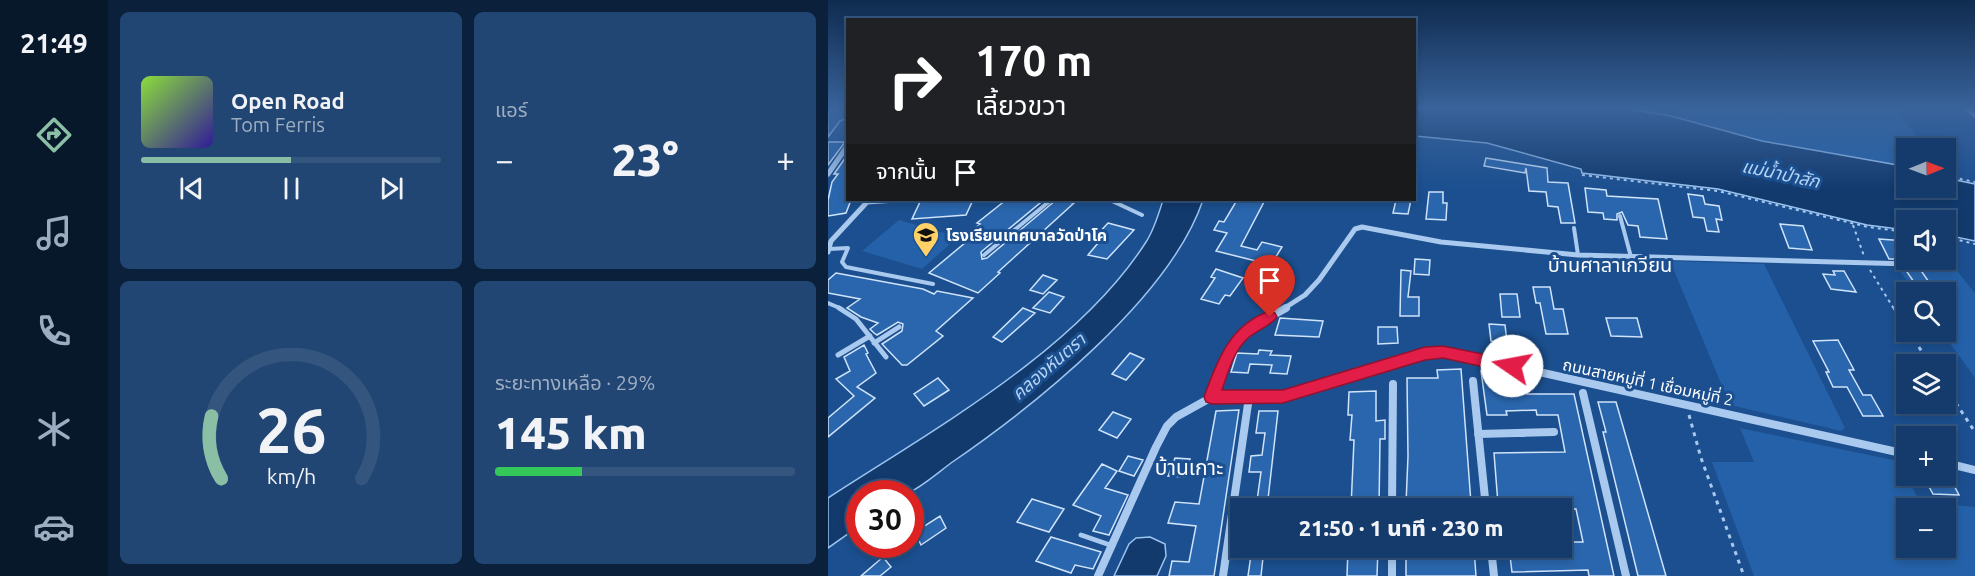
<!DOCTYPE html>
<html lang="th">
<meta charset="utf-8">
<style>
:root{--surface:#143b6b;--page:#214673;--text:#f1f3f6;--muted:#9dadc1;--line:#33557e;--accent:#8abfa5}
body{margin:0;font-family:Ubuntu,"Noto Sans Thai",sans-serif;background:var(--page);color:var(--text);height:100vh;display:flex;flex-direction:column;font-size:22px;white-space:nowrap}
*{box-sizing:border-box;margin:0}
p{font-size:20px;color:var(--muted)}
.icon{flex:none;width:33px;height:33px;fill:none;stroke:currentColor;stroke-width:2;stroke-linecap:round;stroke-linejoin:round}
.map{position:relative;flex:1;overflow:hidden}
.side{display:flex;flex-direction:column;gap:12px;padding:12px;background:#0b203b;width:720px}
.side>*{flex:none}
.banner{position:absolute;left:18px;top:18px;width:570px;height:183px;border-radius:0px;box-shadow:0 3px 9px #0003,0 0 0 2px var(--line);background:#202124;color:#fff;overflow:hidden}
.needle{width:39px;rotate:89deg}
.fabs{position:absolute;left:1068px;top:138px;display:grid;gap:12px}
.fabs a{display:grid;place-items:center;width:60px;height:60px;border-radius:0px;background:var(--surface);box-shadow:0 3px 9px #0003,0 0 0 2px var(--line);font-size:30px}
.speed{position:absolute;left:18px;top:480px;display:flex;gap:12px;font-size:30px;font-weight:700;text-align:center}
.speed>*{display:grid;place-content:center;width:78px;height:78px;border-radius:50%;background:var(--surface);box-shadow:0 3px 9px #0003,0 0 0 2px var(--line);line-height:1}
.speed .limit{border:9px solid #d22;background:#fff;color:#111}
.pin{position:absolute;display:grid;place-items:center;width:51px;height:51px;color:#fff;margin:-62px -26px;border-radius:50% 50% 50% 0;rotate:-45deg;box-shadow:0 0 6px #0007}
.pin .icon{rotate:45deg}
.me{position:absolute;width:66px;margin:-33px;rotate:282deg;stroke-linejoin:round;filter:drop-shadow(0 0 4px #0008)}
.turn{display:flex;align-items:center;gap:21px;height:126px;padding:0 30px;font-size:27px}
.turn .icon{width:78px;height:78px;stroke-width:2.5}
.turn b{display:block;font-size:42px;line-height:51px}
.then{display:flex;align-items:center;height:57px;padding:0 30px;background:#0003;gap:12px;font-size:22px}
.big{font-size:45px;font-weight:800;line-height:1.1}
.side .widget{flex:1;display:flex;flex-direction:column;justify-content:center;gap:9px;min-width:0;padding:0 21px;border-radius:9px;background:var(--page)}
.side .dial{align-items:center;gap:0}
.dial svg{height:156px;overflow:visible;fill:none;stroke:var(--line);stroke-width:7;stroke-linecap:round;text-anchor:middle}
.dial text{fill:var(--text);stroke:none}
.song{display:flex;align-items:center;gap:18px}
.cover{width:72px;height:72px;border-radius:9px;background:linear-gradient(135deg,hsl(90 70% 55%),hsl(250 70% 35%))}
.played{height:6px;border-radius:3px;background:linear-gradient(90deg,var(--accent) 50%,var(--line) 50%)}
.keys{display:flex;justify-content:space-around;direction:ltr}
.heat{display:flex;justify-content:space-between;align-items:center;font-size:33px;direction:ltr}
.charge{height:9px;border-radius:4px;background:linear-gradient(90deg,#34c759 29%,var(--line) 0)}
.side .tiles{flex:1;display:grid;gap:12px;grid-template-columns:repeat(2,1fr)}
.trip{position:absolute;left:402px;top:498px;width:342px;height:60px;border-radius:0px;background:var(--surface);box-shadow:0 3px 9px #0003,0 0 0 2px var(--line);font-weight:800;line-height:60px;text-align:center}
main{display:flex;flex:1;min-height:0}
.menu{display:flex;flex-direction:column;width:108px;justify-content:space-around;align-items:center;background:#08182b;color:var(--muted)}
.menu .icon{width:42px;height:42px}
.menu .selected{color:var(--accent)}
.menu b{font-size:27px;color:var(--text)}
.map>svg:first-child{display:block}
.green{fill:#2461a8;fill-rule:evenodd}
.water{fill:#123a6d;stroke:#9cc4f0;stroke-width:1.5}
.building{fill:#2a66ad;stroke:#cfe3fa;stroke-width:1.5}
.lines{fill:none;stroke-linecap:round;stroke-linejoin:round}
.path-far1{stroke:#a9c9ee;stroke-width:2;stroke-dasharray:3 4;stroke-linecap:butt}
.path{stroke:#a9c9ee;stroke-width:3;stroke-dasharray:4 5;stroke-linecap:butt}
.lane-far1{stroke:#a9c9ee;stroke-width:4}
.lane{stroke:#a9c9ee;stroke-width:5}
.street-far1{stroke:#a9c9ee;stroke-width:5}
.street{stroke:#a9c9ee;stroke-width:8}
.route{fill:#e11d48;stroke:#92132f;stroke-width:1.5}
.labels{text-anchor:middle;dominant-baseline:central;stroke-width:6;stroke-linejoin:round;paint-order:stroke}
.poi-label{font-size:16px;font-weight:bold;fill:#fff;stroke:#1b4f8f;text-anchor:start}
.street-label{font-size:16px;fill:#fff;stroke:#1b4f8f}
.water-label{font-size:18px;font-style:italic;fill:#b5d3f5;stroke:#1b4f8f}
.quarter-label{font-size:20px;fill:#fff;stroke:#1b4f8f}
.near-neighbourhood-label{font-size:21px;fill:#fff;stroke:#1b4f8f}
</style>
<main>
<nav class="menu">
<b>21:49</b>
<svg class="icon selected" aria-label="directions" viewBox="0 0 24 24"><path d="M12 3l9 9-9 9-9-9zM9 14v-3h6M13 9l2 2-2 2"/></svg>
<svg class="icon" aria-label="music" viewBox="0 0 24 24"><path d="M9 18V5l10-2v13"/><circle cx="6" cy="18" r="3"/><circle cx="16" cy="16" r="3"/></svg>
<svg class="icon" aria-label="phone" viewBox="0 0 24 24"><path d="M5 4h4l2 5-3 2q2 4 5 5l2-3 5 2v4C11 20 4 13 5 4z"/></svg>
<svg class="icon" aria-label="climate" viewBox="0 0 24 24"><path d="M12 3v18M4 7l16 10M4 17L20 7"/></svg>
<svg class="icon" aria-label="car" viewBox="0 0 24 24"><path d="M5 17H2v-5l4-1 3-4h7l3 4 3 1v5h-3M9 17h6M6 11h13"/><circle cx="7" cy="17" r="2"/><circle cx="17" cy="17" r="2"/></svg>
</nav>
<section class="side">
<div class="tiles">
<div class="widget">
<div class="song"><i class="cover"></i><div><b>Open Road</b><p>Tom Ferris</p></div></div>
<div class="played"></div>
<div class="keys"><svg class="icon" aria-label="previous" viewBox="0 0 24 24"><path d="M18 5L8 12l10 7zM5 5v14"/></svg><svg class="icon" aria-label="pause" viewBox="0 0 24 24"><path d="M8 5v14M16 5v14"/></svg><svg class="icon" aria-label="next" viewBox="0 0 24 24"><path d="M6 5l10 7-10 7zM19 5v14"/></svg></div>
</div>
<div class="widget"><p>แอร์</p>
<div class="heat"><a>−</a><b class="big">23°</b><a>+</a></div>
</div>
<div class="widget dial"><svg viewBox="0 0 100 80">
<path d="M14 69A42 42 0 1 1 86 69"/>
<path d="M14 69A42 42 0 0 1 9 37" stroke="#8abfa5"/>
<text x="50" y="56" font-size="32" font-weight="700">26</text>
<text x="50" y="72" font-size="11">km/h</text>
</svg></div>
<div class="widget"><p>ระยะทางเหลือ · 29%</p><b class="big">145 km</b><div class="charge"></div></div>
</div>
</section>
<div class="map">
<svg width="1147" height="576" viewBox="0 0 1147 576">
<rect width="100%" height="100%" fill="#1b4f8f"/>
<path class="green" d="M853,109h214l31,39h-20v18h-3l-141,-25 -77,-21z
M71,220l59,17 -36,32 -60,-18z
M842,261l94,3 81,164 -4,3 -111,-26z
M1071,270l58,1 18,22v85l-33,-46h4v-40h-31z
M912,428l158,33 22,41 55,5v69h-221l-42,-114h42zM1078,508h40v40h-40z"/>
<path class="water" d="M587,109h212l44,7 91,25 141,25 3,5v17h40v-10l29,6v57l-29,-6v-15h-40v10l-39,-5 -149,-36 -136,-16 -1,-4 -94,-26 -72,-7z
M335,200h40c-33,98 -169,206 -252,263 -11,8 -34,28 -46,31 -14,2 -31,0 -45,0l-1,32 -31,22v-50c106,-69 249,-148 318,-256 8,-12 13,-29 17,-42z
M322,537l15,7 1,12 -9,20h-43l15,-32 7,-6z"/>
<path class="building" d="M3,109h17v9l-8,3 -12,16v-24z
M0,142h17l-17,23z
M20,154v46h3l-5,13 -18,3v-16l4,-18 6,-8h-4z
M658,158l61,10 1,14 20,1 7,40h-14l-3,-16 -10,-1 -2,-14 -17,-1 -3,-23 -1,5 -41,-7z
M757,188l21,2 1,6 51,3 9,40 -27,-2 -2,-11 -10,-1 -6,-13 -5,2v6l-13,-1 -1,-6 -15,-1z
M601,192h14v11h4l-1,17 -20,-1z
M860,194l15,2 2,8 14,2 3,14 -6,-1 3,13 -12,-1 -3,-13 -11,-1z
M134,200h11l-7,15 -54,4 8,-17z
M178,200h23l11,3 -59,49 1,7 5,-1 69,-58 18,3 -76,69 2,1 -22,20 -49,-20 49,-41 -5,-2 7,-6 -3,-1z
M409,200h28l-24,46 16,4 5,-8 20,5 -13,21 -15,-3 2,-4 -40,-10 11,-18 -13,-3 5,-9 5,1z
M568,200h15l-3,14 -15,-1z
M280,223l26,7 -27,29 -19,-4 15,-18 -6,-2z
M952,224l23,2 9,24 -23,-2z
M1051,239l27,2v18h-17z
M587,259l15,1 -1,15 -15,-1z
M388,269l27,9 -13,18 -5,-1 -6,9 -18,-5 14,-21 -4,-1z
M1077,269h15l13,19h-15z
M573,270l10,1 -3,26h11v19h-19z
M1005,271h11l12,21 -25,-3 -8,-15 12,1z
M8,273l87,16 11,5 3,-3 36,7 -37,33 7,5 -36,29h-5l-20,-21 20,-13 1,-7 -5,-2 -21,13 -3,-2 -4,-4 8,-6 -17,-6 -14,-9 13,-9 -32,-6v-13z
M215,275l14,5 -14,14 -13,-4z
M705,287h17l4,22h9l5,25h-22l-6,-31h-4z
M221,292l15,5 -14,16 -17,-5z
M672,294h17l3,23h-18z
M195,308l12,5 -33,29 -9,-5z
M452,318l43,3 -4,16 -44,-2z
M778,318h31l5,19 -31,-1z
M661,324l16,1 2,17 -16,-1z
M550,327h19l1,16 -20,1z
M1010,340l16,30h-5l14,25h8l12,21h-20l-16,-29h-14l-7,-15h3l-16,-31z
M36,345l4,8 -2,1 10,19 -19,14 18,11 -47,39v-19l26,-22 -18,-17 14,-8 -6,-14z
M431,350l13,1 -2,4 21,1 -4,18 -17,-1 2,-8 -22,-1 -2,9 -17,-1 6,-19 21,1z
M302,353l14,6 -18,21 -14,-6z
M633,369l10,134 -65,1 2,-48 -1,-78h31l-1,-8z
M653,371h11l2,13h9v5h23l1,5h47l40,182h-25l-1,-6 -76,2 -3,-24h53v-6h21l-7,-33 -54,-1v-5l-24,1 -4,-51 71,-1 -7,-37h-21l-1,-5 -30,1 1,4h-20z
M110,378l11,12 -25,16 -10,-12z
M548,391v30l9,-1v19h-5l-1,69h-28l3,-68h-4l2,-25h-4l1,-23z
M770,402h18l50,174h-28l-35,-144h3z
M411,410l-25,166h-45l3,-15 17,1 7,-36 -28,-3 7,-21 24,2 17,-93z
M431,411h19l-11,97h-11l5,-36h-12l2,-16 11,-1 3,-22h-9z
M285,412l18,7 -14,19 -18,-8z
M300,456l15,4 -9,16 -15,-5z
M347,458l15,1 -5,18 -17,-1z
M274,464l15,7 -12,17 23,7 -19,40 -16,-4 8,-15 -28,-11z
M1095,476h26l10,19 -26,-1z
M204,499l32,10 -15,23 -32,-10z
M112,516l6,12 -25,17 -6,-13z
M223,537l50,15 -8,17 -18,-4 -4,8 -35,-12z
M424,548h12l-3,28h-13z
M520,548h30l-1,28h-30z
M578,548h68l2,28h-70z
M55,557l8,10 -11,9h-19z"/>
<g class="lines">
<path class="path-far1" d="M754,175l136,16 150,36 38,5
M1118,176l29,6
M1025,225l11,31
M1118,237l29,7
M1042,270l24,39"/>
<path class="path" d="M1066,308l12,20
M1081,332l21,32
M1118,388l29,44
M861,415l12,43 43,118"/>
<path class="lane-far1" d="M282,200l32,15
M792,216l11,41
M746,228l4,27
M1,249l19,-1 -6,14 4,5 87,17
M156,255l67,-55
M0,303l14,6"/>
<path class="lane" d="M11,308l17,11 30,38
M46,343l25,-16
M10,355l32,-19
M253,535l32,11"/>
<path class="street-far1" d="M1140,109l7,6
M0,174l20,-29
M39,202l30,-2
M0,252l3,-11 38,-41
M455,309l22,-14 14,-15 36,-51 7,-2 79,15 137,13 371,10"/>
<path class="street" d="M645,381l13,127
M755,393l43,183
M384,397c18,-54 24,-62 74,-89
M650,434l76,-2
M1118,463l29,7
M564,508l1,-124
M734,519h7
M564,548v28
M663,548l3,28
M270,576l58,-129 11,-21 9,-9 36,-20 71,-1 142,-43 18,-1 56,11 407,91
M395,576l26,-179"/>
</g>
<linearGradient id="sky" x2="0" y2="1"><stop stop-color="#0f2b4f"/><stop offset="0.57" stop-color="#39639b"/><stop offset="1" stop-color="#39639b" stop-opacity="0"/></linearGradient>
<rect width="1147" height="190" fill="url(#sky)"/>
<path class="route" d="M442,311l5,2 2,4c-6,9 -22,14 -30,22 -14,13 -19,34 -25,51h61l142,-43 18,-1 69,14 6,2 2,4 -2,5 -6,2 -69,-15 -18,2 -142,43 -71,1 -6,-2 -2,-5c13,-36 26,-73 66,-86z"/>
<defs>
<g id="school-pin" transform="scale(1.35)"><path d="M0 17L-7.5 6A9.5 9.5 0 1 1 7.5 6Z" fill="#ffd166" stroke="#1b4f8f"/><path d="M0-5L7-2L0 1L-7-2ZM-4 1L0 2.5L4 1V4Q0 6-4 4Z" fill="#111"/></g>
</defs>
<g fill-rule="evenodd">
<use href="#school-pin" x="98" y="235"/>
</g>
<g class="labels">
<g class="poi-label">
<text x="118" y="235">โรงเรียนเทศบาลวัดป่าโค</text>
</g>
<g class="street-label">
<text transform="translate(820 382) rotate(12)">ถนนสายหมู่ที่ 1 เชื่อมหมู่ที่ 2</text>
</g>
<g class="water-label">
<text transform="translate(953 173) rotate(12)">แม่น้ำป่าสัก</text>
<text transform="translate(220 366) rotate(-41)">คลองหันตรา</text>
</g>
<g class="quarter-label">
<text x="782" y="264">บ้านศาลาเกวียน</text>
</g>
<g class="near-neighbourhood-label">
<text x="361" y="467">บ้านเกาะ</text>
</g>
</g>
</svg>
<div class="fabs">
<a><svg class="needle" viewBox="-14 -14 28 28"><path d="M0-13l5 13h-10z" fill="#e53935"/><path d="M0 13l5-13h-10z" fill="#9dadc1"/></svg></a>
<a><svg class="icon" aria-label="sound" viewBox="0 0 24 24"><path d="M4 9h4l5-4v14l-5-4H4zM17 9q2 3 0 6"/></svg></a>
<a><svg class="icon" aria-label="search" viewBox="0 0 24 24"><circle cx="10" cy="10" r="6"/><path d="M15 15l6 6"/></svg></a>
<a><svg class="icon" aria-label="layers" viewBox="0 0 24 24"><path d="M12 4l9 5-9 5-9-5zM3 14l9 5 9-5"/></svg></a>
<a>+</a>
<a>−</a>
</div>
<div class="speed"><div class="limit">30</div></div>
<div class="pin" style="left:442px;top:317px;background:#d93025"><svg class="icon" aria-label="arrive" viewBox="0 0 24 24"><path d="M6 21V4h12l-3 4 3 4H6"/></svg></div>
<svg class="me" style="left:684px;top:366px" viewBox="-20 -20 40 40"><circle r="19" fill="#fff"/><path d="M0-13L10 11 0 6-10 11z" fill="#e11d48"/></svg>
<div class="trip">21:50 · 1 นาที · 230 m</div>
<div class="banner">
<div class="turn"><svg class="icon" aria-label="right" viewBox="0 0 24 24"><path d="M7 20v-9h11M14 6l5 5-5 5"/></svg><div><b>170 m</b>เลี้ยวขวา</div></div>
<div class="then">จากนั้น<svg class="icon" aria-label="arrive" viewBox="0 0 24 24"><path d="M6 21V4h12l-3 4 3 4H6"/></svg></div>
</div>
</div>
</main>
